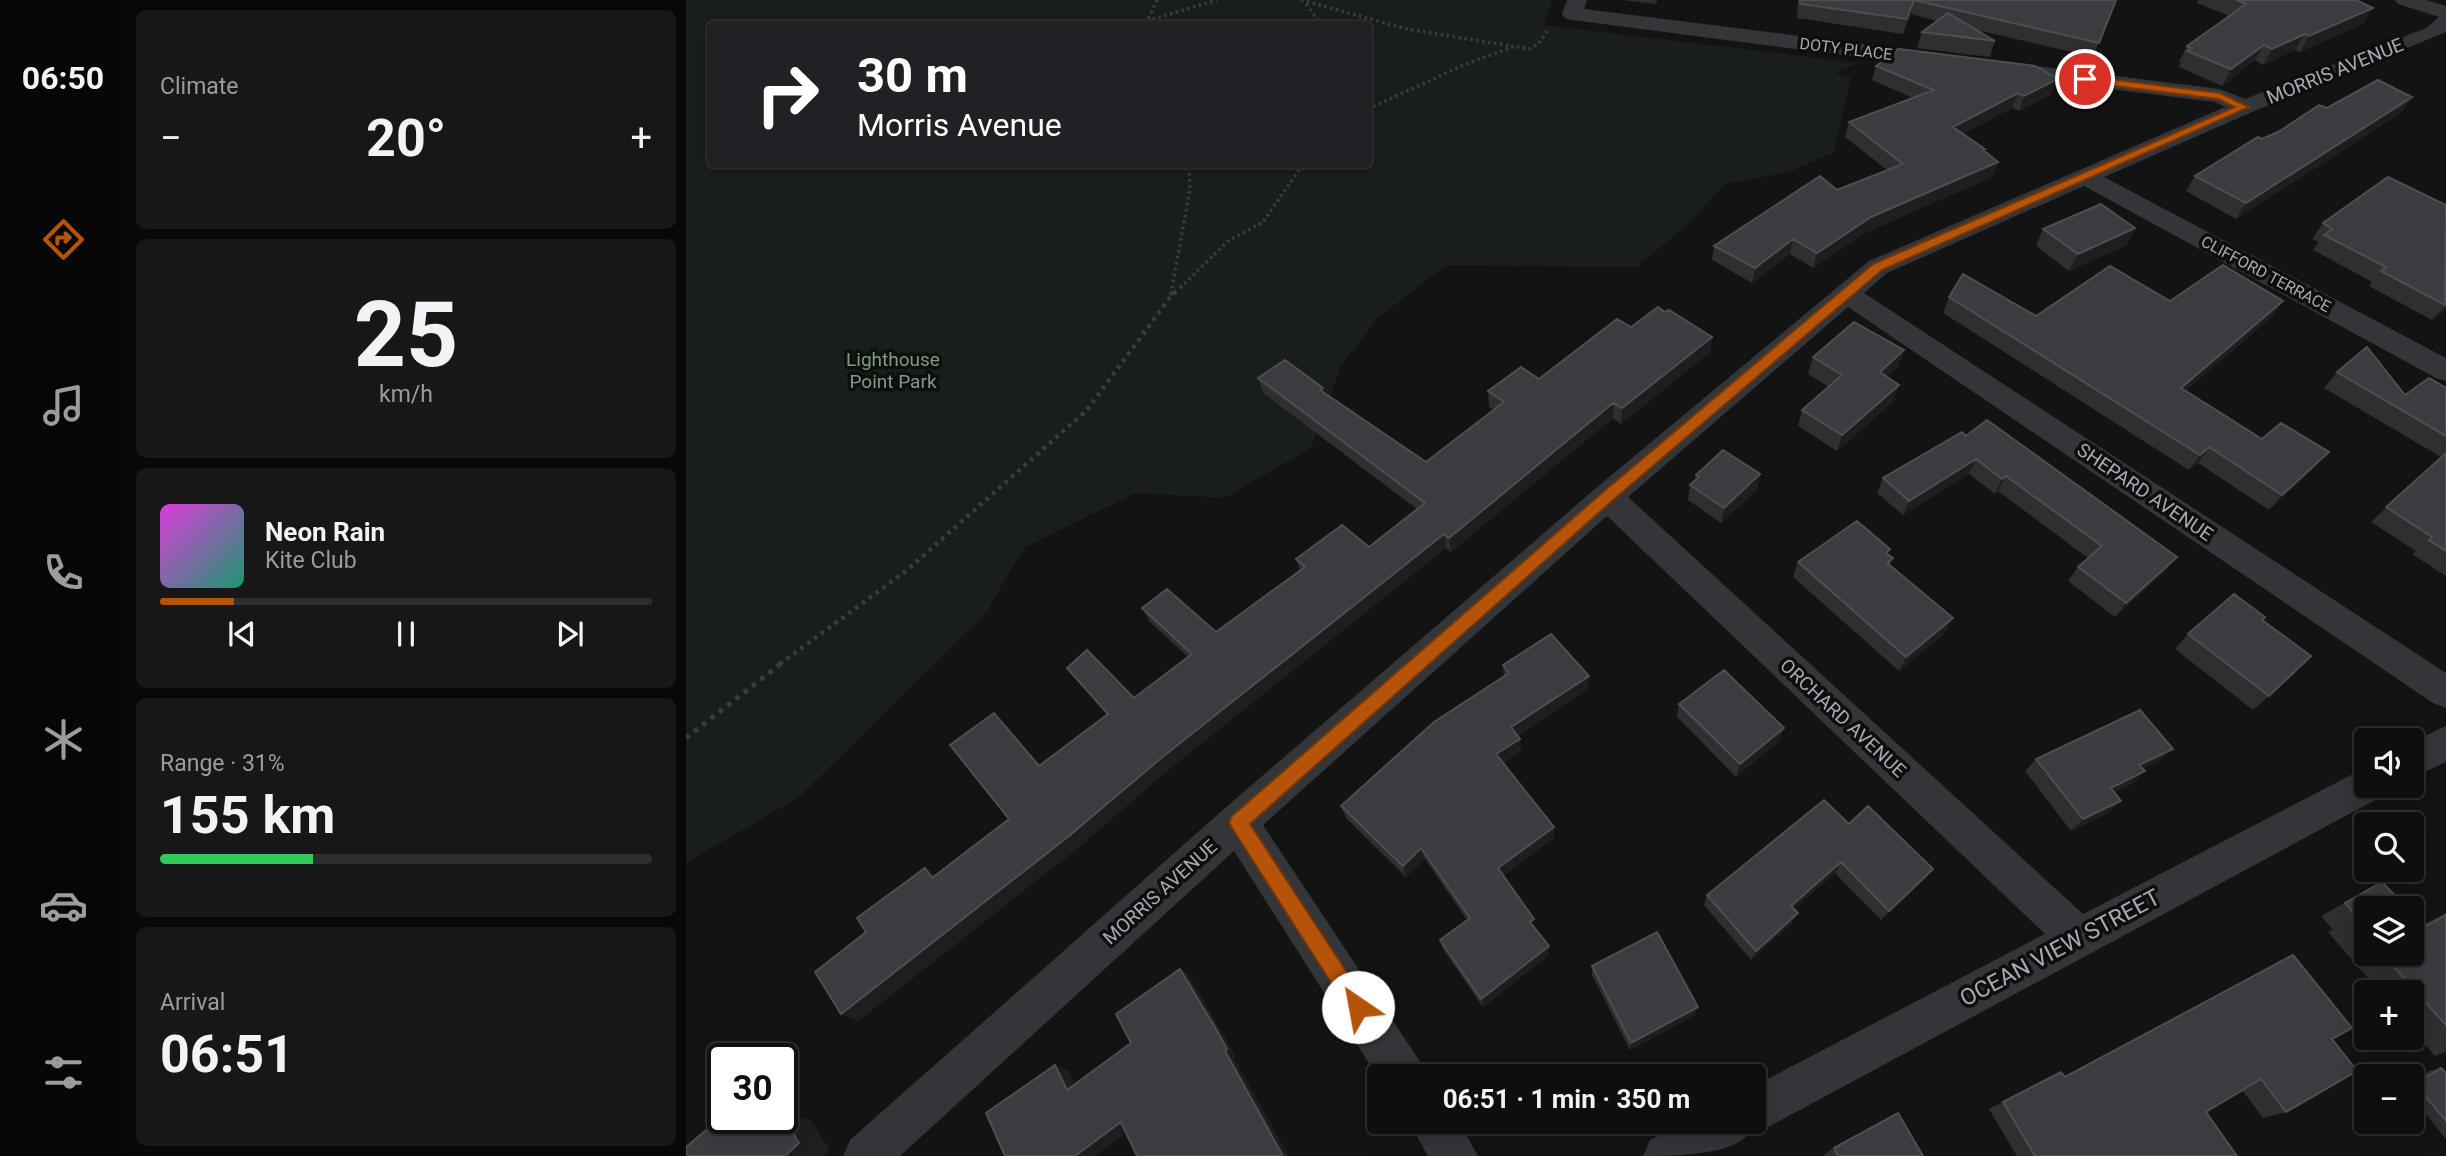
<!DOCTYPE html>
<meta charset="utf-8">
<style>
:root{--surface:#0e0e0f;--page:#171718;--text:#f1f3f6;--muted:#9b9c9e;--line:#2e2e2f;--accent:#b45309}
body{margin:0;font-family:Roboto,sans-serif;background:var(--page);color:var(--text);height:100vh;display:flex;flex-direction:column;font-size:26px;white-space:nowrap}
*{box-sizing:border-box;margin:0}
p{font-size:23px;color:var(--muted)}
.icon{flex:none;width:38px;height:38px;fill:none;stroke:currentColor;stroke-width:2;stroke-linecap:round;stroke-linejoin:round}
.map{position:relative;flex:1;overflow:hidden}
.side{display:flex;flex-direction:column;gap:10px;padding:10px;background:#080808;width:560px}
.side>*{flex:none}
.hud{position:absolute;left:21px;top:21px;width:665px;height:147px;border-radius:7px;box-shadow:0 4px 18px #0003,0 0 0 2px var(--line);background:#202124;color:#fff;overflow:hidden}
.buttons{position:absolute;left:1668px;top:728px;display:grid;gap:14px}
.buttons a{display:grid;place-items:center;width:70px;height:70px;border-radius:7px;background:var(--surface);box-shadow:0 4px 18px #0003,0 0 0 2px var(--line);font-size:35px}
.speed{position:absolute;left:21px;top:1043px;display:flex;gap:14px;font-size:35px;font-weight:700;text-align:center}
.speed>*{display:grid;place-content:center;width:91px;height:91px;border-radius:50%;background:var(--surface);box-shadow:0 4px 18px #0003,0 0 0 2px var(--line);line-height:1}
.speed .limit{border:4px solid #111;border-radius:10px;background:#fff;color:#111}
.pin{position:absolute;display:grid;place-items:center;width:60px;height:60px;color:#fff;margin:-30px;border:4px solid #fff;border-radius:50%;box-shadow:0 2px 7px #0007}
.me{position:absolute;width:77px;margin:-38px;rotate:327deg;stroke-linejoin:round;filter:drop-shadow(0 0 5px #0008)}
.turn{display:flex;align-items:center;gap:24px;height:147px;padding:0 35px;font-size:32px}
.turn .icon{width:91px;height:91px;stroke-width:2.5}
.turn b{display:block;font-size:49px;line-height:60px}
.big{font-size:52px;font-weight:700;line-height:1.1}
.side .card{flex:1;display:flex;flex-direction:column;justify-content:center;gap:10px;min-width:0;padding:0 24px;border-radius:10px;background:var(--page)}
.side .dial{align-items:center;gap:0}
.dial b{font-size:91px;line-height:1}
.song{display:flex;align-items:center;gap:21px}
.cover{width:84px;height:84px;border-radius:10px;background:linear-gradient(135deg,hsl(300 70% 55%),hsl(160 70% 35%))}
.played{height:7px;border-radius:4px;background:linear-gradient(90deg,var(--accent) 15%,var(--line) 15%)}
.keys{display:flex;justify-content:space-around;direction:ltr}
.heat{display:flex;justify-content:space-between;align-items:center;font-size:38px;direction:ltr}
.charge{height:10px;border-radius:5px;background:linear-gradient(90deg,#34c759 31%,var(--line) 0)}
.trip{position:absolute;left:681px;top:1064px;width:399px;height:70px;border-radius:7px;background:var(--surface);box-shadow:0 4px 18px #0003,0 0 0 2px var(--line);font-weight:700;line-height:70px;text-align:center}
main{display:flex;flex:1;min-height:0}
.dock{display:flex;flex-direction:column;width:126px;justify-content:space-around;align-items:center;background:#060606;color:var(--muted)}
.dock .icon{width:49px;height:49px}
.dock .active{color:var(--accent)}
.dock b{font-size:32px;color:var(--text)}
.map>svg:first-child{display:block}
.green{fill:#191e1a;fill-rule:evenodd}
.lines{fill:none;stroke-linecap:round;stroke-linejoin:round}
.path-far2{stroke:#3a3c3f;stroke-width:3.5;stroke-dasharray:2.5 3.5;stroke-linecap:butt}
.path-far1{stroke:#3a3c3f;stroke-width:4.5;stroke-dasharray:3.5 5;stroke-linecap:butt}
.path{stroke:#3a3c3f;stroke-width:5;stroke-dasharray:4.5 6;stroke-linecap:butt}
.minor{fill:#343539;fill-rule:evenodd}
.wall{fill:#2f2f32}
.shaded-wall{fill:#1e1e20}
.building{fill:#3c3c40;stroke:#4c4e52;stroke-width:2}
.route{fill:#b45309;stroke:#753606;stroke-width:2}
.labels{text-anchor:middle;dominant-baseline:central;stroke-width:7;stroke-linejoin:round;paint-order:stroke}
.far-street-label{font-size:16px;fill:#a6aab3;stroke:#0e0e0f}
.street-label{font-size:19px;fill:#a6aab3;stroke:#0e0e0f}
.park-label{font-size:19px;fill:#7f9c80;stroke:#0e0e0f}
.near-street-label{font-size:23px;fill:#a6aab3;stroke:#0e0e0f}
</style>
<main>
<nav class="dock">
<b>06:50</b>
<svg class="icon active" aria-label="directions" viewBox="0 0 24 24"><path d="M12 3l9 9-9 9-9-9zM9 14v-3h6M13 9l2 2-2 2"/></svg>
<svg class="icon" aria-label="music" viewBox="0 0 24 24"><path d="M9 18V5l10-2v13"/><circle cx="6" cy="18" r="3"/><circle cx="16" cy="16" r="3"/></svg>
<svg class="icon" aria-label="phone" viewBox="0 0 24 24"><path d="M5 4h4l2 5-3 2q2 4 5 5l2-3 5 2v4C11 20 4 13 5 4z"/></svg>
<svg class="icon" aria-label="climate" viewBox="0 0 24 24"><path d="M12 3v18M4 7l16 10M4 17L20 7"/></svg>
<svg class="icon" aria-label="car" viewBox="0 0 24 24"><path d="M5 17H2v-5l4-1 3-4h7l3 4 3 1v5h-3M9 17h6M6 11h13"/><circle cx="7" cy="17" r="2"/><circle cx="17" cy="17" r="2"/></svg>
<svg class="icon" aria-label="filters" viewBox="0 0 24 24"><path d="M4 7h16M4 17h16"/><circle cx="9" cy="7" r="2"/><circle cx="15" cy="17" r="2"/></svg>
</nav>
<section class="side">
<div class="card"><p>Climate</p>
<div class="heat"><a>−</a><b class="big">20°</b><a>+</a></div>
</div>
<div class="card dial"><b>25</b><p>km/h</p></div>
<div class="card">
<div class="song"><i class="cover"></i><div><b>Neon Rain</b><p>Kite Club</p></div></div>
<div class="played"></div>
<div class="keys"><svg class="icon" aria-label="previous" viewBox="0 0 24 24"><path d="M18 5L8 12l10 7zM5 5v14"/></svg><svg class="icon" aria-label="pause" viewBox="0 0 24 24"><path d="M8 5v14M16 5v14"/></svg><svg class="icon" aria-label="next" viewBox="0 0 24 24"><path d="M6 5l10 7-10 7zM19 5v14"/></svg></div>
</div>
<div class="card"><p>Range · 31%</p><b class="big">155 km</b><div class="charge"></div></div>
<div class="card"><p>Arrival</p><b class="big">06:51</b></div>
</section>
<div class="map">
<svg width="1760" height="1156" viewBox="0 0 1760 1156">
<rect width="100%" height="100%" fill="#131314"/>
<path class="green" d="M0,0h866l-8,25 314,38 -23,10 16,4 -17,75 -44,20 -65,12 -33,36 -55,47 -191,-2 -68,53 -37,48 -30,82 -87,50 -89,-5 -111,55 -38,65 -187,184 -113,66zM24,24h658v140h-658z"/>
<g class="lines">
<path class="path-far2" d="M615,0l106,29 104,17
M620,4l15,20
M461,21l70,-21
M460,24l11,-24
M682,109l96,-44 51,-19 14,3 9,-5 10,-14
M486,288l18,-99 -1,-25
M494,288l48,-47 35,-19 40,-58"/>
<path class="path-far1" d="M485,295l2,-9
M94,664l126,-93 181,-161 84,-114 11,-10"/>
<path class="path" d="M0,738l97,-76"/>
<path class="minor" d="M881,0h20l-3,9 351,44 8,2 3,5 -3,5 -8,2 -363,-47 -7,-2 -3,-4z
M1709,0h31l20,6v26l-194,80 -148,65 342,181v23l-10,-3 -352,-192 -197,87 -23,20 582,380v35l-13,-5 -585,-396 -220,190 455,417 270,-140 13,-6v18h19l-6,12 -609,328 -16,7 -4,-2c-13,25 -79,25 -107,25l7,-16 34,-18h70v-36l291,-152 -438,-418 -344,309 156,235 6,16h-46v3l-145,-228 -334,305h-57l7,-16 374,-331 372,-321 273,-227 356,-154 -10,-5 -210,-26 -8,-2 -3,-5 3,-5 8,-2 215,27 25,10 181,-71 13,-11 -41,-13z
M1760,726v36l-34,16v-36z
M723,1122h50l19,34h-50z"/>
</g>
<path class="wall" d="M937,0h34l-1,4z
M1112,0h318l-23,57 -116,-27 18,11 -5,16 -73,-9 5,-16 15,-11 -26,-7 -8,20 -106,-16z
M1512,0h162l-2,2 5,22 -63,28 -5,-2 -32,15 -8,-5 -33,26 -43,-19 2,-4 -2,-1 8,-16 42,-30 -32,-13z
M1190,66l176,28 -33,17 -7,-3 -49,26 35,28 -6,15 -125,55 -54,36 -23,-14 -38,29 -40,-23 2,-14 123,-56 50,-20 -42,-33 4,-15 64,-24 -41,-18z
M1726,97l-11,16 -165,106 -50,-28 9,-15 67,-37 65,-31z
M1760,205v104l-14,11 -63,-34 3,-4 -59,-32 6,-8 -7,-3 11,-16z
M1449,228l-8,17 -58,26 -33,-25 7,-17z
M1263,297l87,19 134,-15 102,16 -87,74 77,48 53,28 -46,43 -71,-47 -9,7 -246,-157z
M945,327l81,10 -2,15 -89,72 -8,-6 -162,134 -5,-4 -278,222 -89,77 -221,174 8,-89 59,-64 10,7 74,-56 -3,-93 34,39 67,-50 -40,-47 67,30 54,-41 -38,-35 -8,-14 74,24 84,-62 -4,-11 73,-12 48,-38 -154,-116 -5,-15 65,10 1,6 102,68 68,-52 -5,-3 -1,-16 51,-12z
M1218,350l-6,17 -11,10 12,8 -6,17 -56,49 -39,-25 4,-16 27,-23 -21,-13 5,-17z
M1651,372l68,23 41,-7v188l-34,-22 4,-3 -45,-29 70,-65 -117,-69z
M1276,432l203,139 -50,46 -47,-36 10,-14 10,-9 -90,-67 -3,3 -26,-20 -66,41 -26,-22 6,-15z
M1074,474l-3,16 -36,33 -33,-23 2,-15 5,-5 1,-5z
M1202,555l5,3 -3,7 55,68 -46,38 -106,-94 5,-15z
M1576,620l7,76 -16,14 -78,-61 13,-15z
M817,665l85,24 -70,47 3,15 -18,12 51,75 -51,38 32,53 14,17v9l-66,52 -40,-58 -3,-9 27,-20 -42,-61 -19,18 -60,-59 -5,-12 163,-130z
M993,704l105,24 -5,13 -43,36 -59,-60z
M1350,759l123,2 -16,8 -11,15 -18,8 7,9 -13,12 -37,18 -46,-60z
M1163,824l84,45 -9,11 -43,40 -46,-47 -41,36 -2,14 -41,37 -47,-55 3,-10z
M1696,882l-16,26v46h46l11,-29 23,-12v139l-11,4 -23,-27v-37h-32l-52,-60 5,-2 -12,-14z
M1607,955l39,84 -46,73 -23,6 -21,-28 -36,22 31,44h-220l-28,-47 72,-37 3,5z
M906,966l103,49 -65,35 -38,-75z
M1755,1068l5,5v66l-34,-42v-15l17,-11z
M1148,1148l89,8h-99l-1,-1z"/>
<path class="shaded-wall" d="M1228,0l-3,14 -8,20 4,-15z
M1687,8l-10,16 -63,28 9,-16z
M1619,34l-10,16 -32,15 9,-16z
M1578,45l-9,15 -33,26 9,-17z
M1372,79l-6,15 -33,17 5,-15z
M1332,93l-6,15 -64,34 5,-15z
M1726,97l-11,16 -165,106 10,-16z
M1312,162l-6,15 -125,55 -54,36 4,-15 54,-36z
M1449,228l-8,17 -58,26 9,-17z
M1107,239l-3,15 -38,29 3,-15z
M1597,301l-11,16 -102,87 11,-16z
M1760,305v4l-14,11z
M1026,337l-2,15 -89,72 1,-16z
M1218,350l-6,17 -23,22 5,-17z
M1213,385l-6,17 -56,49 5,-16z
M927,403v15l-162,134 -2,-14z
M1523,447l-11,16 -9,7 11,-15z
M1643,452l-14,15 -46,43 13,-15z
M1290,459l-7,15 -66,41 6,-14z
M1074,474l-3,16 -36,33 3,-15z
M1320,476l-8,15 -3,3 7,-15z
M758,534l2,14 -278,222 -89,77 -221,174 -17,-7 319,-255z
M1491,557l-12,14 -50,46 11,-14z
M1267,618l-8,15 -46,38 7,-14z
M903,676l-1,13 -76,51 -1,-13z
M308,713l12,13 44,51 -11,-11z
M1098,728l-5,13 -43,36 4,-13z
M834,739l1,12 -23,15 -2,-12z
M1487,749l-14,12 -33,16 13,-12z
M1459,771l-13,13 -33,16 12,-12z
M1435,801l-13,12 -37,18 12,-12z
M868,827v11l-55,41 -1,-11z
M735,848l4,11 -19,18 -3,-11z
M1155,862l-6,11 -49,43 5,-10z
M239,868l14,10h-7z
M1247,869l-9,11 -43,40 8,-9z
M1112,913l-6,10 -41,37 5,-9z
M863,946v9l-66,52 -2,-8z
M494,969l10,8 35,60 11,19 -2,2 55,98h-6z
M1012,1007l-3,8 -65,35 1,-7z
M369,1065l14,6 11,25 -13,-6z
M96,1101l12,15 17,4 19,30 -7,6h-38l-16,-38h13z
M435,1122l13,5 -39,29h-20z"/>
<path class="building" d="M1114,0h316l-17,43 -185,-43 -7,19 -107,-15z
M1550,0h120l17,8 -64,28 -4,-2 -33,15 -8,-4 -33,24 -44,-18 4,-3 -4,-2 59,-42z
M1262,13l47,28 -73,-9z
M1213,49l136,17 23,13 -34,17 -6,-3 -65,34 32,22 -2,1 15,12 -127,55 -54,36 -24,-14 -38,29 -41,-22 106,-70 17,14 66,-26 -54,-42 85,-32 -58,-24z
M1692,80l34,17 -166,106 -51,-27 63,-39 4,2 18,-8 39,-26 8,3z
M1702,177l58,28 -1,100 -64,-34 5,-4 -62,-32 8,-6 -9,-6z
M1415,204l34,24 -57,26 -35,-25z
M1537,265l60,36 -102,87 81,51 19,-16 48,29 -47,43 -73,-48 -9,8 -251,-158 14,-23 73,42 74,-50 60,35z
M972,307l7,5 4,-2 43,27 -90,71 -9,-5 -164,135 -5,-4 -284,225 -91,77 -228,178 -26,-42 51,-40 -9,-14 68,-50 7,10 77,-59 -59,-74 44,-32 45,53 69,-52 -41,-46 20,-18 47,48 58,-44 -50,-46 25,-19 49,43 89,-65 -9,-8 46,-34 27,22 56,-44 -167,-125 27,-18 38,28 -3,2 106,72 78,-60 -16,-11 33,-24 18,12 78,-60 14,8z
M1168,322l50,28 -24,22 19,13 -57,50 -40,-25 40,-35 -29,-18z
M1681,347l38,48 24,-17 17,10v48l-109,-64z
M1301,420l190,137 -51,46 -48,-36 24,-21 -96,-70 -4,3 -26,-20 -67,42 -26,-23 79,-46 4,4z
M1037,450l37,24 -36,34 -34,-23 9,-8 -3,-2z
M1760,453v98l-17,-11 3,-3 -46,-30z
M1171,521l33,28 -4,4 7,5 -6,5 66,55 -47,39 -108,-95z
M1548,594l31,23 -3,3 49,36 -42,40 -81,-62z
M865,634l38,42 -78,51 9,12 -24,15 58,73 -56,41 36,51 -4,3 19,24 -68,53 -41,-59 30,-22 -49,-70 -18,18 -62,-60 93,-84 75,-49 -6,-8z
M1038,670l60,58 -44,36 -61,-60z
M1454,710l33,39 -34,16 6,6 -34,17 10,13 -38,18 -47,-60z
M1138,800l25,24 19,-18 65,63 -44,42 -48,-49 -50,44 7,7 -42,38 -49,-56z
M1696,882l25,26h-41v27l-14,-15 5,-3 -12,-14z
M1726,914l12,13 22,-12v110l-64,-71h30z
M971,932l41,75 -67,36 -39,-77z
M1607,955l59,73 -20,11 25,32 -71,41 -25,-33 -55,33 31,44h-202l-32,-54 58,-30 4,5z
M494,969l36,60 11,20 -2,2 58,105h-146l-16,-34 -46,34h-70l-19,-43 69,-48 12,25 64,-47 -15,-29z
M1755,1068l5,5v48l-31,-37z
M1212,1113l25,43h-85l-4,-8z
M37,1116v2h46l1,2 3,-2h9v-2l17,27 -14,13h-99v-9z"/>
<path class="route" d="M1399,76l135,17 29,14 -367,163 -270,231 -362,323 115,176 3,7 -3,7 -7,3 -7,-3 -119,-186 -3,-6 3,-6 370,-323 271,-229 362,-157 -17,-8 -136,-17 -2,-3z"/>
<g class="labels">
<g class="far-street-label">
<text transform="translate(1160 49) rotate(7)">DOTY PLACE</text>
<text transform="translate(1580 274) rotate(28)">CLIFFORD TERRACE</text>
</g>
<g class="street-label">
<text transform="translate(1649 71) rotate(-22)">MORRIS AVENUE</text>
<text transform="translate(1459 492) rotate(34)">SHEPARD AVENUE</text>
<text transform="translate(1157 718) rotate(43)">ORCHARD AVENUE</text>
<text transform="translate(474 892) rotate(-42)">MORRIS AVENUE</text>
</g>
<g class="park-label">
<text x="207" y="359">Lighthouse<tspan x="207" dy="22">Point Park</tspan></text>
</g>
<g class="near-street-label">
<text transform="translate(1374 948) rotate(-28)">OCEAN VIEW STREET</text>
</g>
</g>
</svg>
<div class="buttons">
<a><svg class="icon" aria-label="sound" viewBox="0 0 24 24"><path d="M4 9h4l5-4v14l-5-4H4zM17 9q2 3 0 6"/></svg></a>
<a><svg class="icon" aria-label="search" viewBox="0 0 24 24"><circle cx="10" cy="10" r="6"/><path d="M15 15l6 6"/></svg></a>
<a><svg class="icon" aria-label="layers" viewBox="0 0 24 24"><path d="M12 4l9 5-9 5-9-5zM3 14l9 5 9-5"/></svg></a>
<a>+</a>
<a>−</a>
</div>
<div class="speed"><div class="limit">30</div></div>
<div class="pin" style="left:1399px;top:79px;background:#d93025"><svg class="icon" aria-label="arrive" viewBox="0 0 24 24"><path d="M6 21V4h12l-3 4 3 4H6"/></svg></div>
<svg class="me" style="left:672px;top:1007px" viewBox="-20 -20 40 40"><circle r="19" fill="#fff"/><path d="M0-13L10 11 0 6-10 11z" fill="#b45309"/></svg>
<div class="trip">06:51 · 1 min · 350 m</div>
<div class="hud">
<div class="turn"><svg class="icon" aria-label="right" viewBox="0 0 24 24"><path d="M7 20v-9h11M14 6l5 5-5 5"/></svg><div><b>30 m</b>Morris Avenue</div></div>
</div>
</div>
</main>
